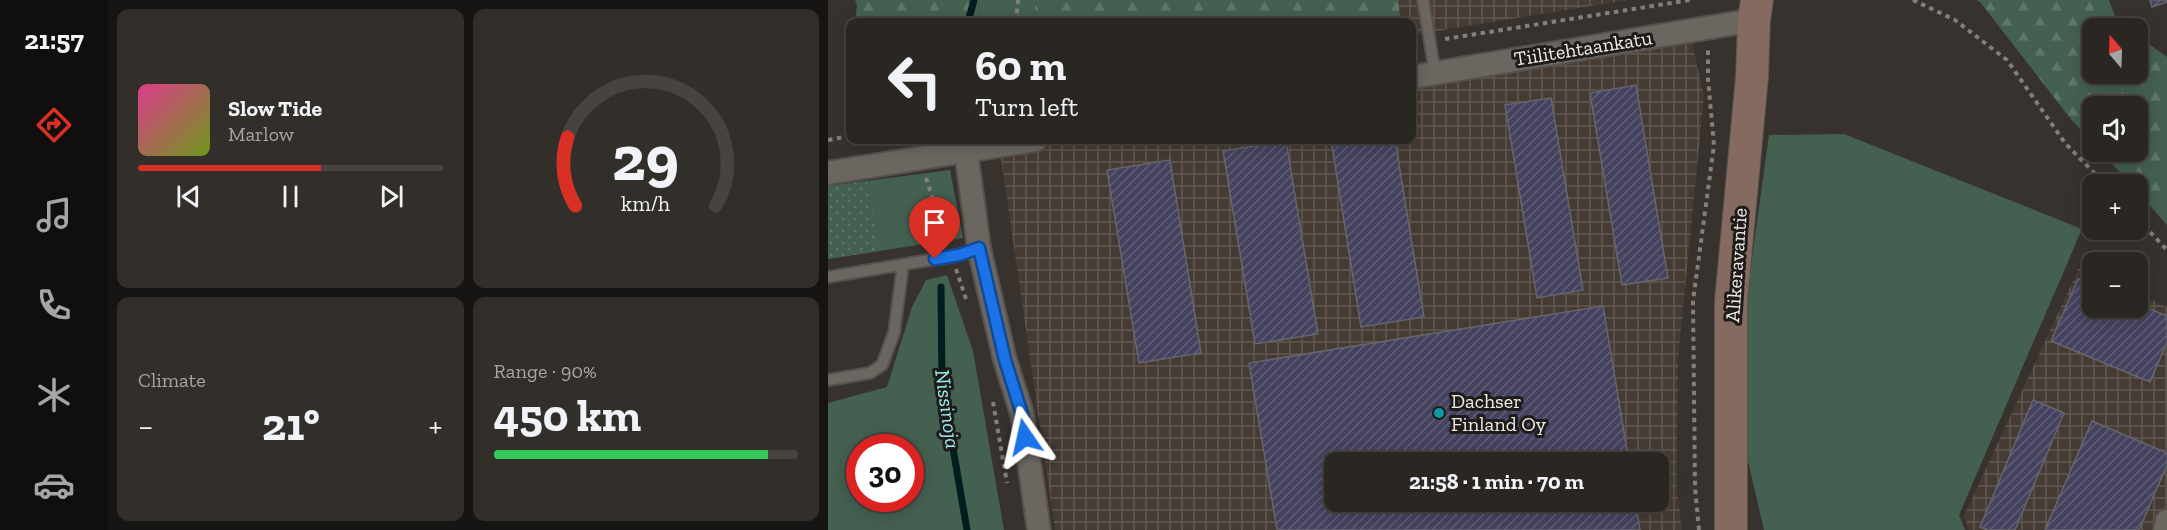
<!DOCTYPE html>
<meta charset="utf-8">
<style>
:root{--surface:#2a2622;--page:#322e2a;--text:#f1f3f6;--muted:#a5a5a5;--line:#464340;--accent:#d93025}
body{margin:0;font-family:"Zilla Slab",serif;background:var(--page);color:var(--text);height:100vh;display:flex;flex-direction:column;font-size:22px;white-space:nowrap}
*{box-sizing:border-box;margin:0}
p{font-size:20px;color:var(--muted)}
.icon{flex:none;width:33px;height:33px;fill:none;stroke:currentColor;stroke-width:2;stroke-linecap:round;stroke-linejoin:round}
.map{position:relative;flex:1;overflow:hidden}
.drawer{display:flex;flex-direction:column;gap:9px;padding:9px;background:#171513;width:720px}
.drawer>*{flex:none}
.banner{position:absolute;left:18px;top:18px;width:570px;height:126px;border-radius:12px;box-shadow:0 3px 15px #0003,0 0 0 2px var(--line);background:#2a2622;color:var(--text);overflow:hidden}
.needle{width:39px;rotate:341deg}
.controls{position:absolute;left:1254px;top:18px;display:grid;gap:12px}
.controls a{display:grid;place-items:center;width:66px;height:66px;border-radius:12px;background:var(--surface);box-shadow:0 3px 15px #0003,0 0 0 2px var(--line);font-size:30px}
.speed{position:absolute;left:18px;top:434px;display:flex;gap:12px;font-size:30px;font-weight:700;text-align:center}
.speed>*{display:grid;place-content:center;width:78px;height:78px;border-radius:50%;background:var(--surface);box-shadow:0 3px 15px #0003,0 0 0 2px var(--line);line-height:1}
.speed .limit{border:9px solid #d22;background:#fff;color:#111}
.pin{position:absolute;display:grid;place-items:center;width:51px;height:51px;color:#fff;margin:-62px -26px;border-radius:50% 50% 50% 0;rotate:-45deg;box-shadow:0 0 6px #0007}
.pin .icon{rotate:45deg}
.me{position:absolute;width:66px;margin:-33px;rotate:349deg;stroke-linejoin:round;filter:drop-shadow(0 0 4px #0008)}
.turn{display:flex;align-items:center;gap:21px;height:126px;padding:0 30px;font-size:27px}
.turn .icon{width:78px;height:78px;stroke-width:2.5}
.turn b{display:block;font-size:42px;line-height:51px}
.big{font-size:45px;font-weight:700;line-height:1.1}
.drawer .tile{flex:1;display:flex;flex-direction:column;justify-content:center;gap:9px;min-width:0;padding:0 21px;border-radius:12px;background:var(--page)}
.drawer .dial{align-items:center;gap:0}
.dial svg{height:156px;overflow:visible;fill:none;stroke:var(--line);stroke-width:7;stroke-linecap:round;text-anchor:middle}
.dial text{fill:var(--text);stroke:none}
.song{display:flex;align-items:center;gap:18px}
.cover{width:72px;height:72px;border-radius:9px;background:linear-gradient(135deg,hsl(330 70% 55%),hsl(80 70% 35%))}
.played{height:6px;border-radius:3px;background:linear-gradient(90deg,var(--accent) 60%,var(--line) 60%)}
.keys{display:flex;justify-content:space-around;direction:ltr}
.heat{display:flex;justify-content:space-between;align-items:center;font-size:33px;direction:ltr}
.charge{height:9px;border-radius:4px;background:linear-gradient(90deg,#34c759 90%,var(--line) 0)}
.drawer .tiles{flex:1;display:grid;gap:9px;grid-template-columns:repeat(2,1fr)}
.trip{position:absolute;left:496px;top:452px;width:345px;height:60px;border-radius:12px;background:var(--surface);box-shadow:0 3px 15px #0003,0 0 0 2px var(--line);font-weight:700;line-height:60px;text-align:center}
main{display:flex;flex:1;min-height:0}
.menu{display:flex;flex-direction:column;width:108px;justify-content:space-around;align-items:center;background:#110f0e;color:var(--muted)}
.menu .icon{width:42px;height:42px}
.menu .on{color:var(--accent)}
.menu b{font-size:27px;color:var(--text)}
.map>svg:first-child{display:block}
.industrial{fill:url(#industrial-grid);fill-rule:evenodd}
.green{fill:#446050;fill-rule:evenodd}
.forest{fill:url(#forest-firs)}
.park{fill:url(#park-dots)}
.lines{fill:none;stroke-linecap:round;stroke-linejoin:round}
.stream{stroke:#001d20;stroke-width:7}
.building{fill:url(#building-hatch);stroke:#66666d;stroke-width:1.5}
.lane-casing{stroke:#56514e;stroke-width:14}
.street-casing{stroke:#56514e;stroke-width:26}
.secondary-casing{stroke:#56514e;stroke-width:34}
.path{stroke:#847f7b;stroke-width:4;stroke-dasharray:4.5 4.5;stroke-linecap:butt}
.lane{stroke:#6c6661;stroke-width:10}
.street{stroke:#6c6661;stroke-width:22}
.secondary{stroke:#846a5f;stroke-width:32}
.route-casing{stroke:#114b97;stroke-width:15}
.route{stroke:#1a73e8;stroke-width:10}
.culture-dot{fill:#0f9aa8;stroke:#1e1b19;stroke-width:2}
.labels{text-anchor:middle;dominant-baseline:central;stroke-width:6;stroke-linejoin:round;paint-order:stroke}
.street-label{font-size:20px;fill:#f1edea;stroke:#1e1b19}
.poi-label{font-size:20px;fill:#f1edea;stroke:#1e1b19;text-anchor:start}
.water-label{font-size:21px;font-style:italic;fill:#9aeaf1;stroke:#1e1b19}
</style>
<main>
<nav class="menu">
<b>21:57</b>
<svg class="icon on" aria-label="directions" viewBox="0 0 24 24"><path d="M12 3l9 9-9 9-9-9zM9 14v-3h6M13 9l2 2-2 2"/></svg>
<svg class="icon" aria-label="music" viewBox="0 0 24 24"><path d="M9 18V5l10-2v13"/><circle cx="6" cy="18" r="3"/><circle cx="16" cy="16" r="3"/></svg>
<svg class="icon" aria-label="phone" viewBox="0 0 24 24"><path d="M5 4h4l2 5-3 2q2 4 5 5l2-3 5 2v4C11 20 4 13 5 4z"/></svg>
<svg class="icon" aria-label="climate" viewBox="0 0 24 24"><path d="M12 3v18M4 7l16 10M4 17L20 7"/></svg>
<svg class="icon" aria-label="car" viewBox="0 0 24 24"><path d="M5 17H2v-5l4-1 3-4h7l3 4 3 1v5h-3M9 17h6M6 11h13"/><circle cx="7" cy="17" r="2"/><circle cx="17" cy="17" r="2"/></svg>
</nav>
<section class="drawer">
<div class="tiles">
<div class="tile">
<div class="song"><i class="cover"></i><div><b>Slow Tide</b><p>Marlow</p></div></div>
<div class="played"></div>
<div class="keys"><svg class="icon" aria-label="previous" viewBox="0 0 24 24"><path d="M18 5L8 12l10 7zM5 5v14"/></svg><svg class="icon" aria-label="pause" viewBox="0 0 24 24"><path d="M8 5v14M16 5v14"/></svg><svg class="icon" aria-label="next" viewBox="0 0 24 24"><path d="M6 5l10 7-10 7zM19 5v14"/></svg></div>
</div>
<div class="tile dial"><svg viewBox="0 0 100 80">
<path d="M14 69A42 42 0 1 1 86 69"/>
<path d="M14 69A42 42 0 0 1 10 34" stroke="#d93025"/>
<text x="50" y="56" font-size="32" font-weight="700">29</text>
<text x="50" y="72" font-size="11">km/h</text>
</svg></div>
<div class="tile"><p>Climate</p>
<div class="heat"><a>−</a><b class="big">21°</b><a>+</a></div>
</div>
<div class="tile"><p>Range · 90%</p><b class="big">450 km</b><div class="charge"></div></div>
</div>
</section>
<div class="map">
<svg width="1339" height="530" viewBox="0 0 1339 530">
<defs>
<pattern id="industrial-grid" width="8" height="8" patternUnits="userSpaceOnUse" patternTransform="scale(1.5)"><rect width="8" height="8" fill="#463b33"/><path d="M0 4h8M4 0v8" fill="none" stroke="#615851"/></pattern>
<pattern id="forest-firs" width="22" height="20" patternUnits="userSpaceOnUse" patternTransform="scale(1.5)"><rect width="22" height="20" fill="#446050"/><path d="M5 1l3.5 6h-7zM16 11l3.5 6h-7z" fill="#5f7769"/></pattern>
<pattern id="park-dots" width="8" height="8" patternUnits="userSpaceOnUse" patternTransform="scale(1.5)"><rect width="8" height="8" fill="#446050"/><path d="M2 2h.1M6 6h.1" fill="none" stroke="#5f7769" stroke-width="1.8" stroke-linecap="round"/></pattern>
<pattern id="building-hatch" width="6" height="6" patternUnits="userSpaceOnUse" patternTransform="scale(1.5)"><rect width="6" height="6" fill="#45425f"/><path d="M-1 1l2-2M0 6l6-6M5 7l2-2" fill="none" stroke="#605e76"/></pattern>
</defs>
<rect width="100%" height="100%" fill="#38322e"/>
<path class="industrial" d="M570,0h229l-215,35v-13h-11z
M863,39l13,58 -26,262 -1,130 5,41h-627l-55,-379 71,-11h341v-56zM507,462h324v39h-324z
M1251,268l13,6v34h46v-14l29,13v223h-198l-5,-14z"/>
<path class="green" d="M152,0h56l-3,22h-54z
M1016,134l238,95 -123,286 6,15h-201l-16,-69 -2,-159 23,-167z
M122,170l13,68 -135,21v-73z
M119,275l26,76 31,179h-176v-127l59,-16 25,-80 14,-27zM32,447h50v51h-50z"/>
<path class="forest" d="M27,0h125l-1,22h-124l2,-17z
M208,0h362l3,22h-368z
M1148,0h133l8,22 9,6h-34v46h46v-38l29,21v168l-29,-33v-8h-7l-30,-32h37v-46h-46v36l-22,-24 -90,-116z"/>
<path class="park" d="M39,181l13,70 -52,8v-73z"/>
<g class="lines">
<path class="stream" d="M140,22l6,-22
M113,287l1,97 25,146"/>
</g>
<path class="building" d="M1322,0h17v2l-15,5z
M808,85l32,193 -46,7 -32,-192z
M723,98l32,192 -46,8 -32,-193z
M503,140h64l29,177 -63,10z
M458,141l32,193 -63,10 -32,-193z
M342,160l31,193 -62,10 -32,-193z
M1250,279l14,6v23h46v-4l29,12v26l-17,40 -99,-41z
M775,306l26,156h-294v39h300l5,29h-363l-28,-167z
M1205,400l31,13 -49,117h-27l-8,-3z
M1264,421l75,32v12l-28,65h-94z"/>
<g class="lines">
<g class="lane-casing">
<path id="lane" d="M595,0l12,73
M0,277l131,-22 20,-7
M0,380l42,-7 12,-8 12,-32 9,-68"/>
</g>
<g class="street-casing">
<path id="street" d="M584,77l342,-57
M138,151l13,97 26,112 17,54 17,116
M0,173l207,-33
M1337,530l2,-9"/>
</g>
<g class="secondary-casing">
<path id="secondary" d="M903,530v-229l21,-224 2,-57 3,-20"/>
</g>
<path class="path" d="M1085,0l42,20 52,40 58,83 40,41
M188,22l2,-22
M617,39l245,-39
M0,140l22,-4
M98,178l21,64
M1310,219l29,31
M128,269l10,30
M165,402l14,81
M871,530l-4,-42 -2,-187 21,-156 -6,-66v-31"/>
<use href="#lane" class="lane"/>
<use href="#street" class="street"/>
<use href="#secondary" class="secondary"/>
</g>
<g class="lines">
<g class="route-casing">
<path id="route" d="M107,259l24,-4 20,-7 26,112 17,54 3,23"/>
</g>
<use href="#route" class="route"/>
</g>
<circle class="culture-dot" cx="611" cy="413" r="6"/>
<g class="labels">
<g class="street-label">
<text transform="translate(755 48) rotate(-9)">Tiilitehtaankatu</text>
<text transform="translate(908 265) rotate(-86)">Alikeravantie</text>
</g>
<g class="poi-label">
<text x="623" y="401">Dachser<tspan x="623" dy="23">Finland Oy</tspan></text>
</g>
<g class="water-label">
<text transform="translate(120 409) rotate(82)">Nissinoja</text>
</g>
</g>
</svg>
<div class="controls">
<a><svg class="needle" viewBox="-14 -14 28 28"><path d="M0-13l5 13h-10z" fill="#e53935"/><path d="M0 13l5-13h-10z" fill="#a5a5a5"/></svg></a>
<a><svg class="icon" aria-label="sound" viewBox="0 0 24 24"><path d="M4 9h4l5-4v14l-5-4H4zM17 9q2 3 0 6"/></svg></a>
<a>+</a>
<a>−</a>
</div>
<div class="speed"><div class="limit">30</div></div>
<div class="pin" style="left:107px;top:259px;background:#d93025"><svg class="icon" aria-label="arrive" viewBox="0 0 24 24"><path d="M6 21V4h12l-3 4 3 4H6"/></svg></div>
<svg class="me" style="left:197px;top:437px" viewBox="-20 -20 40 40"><path d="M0-17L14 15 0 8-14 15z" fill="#1a73e8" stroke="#fff" stroke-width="4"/></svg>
<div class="trip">21:58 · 1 min · 70 m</div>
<div class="banner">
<div class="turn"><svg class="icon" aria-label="left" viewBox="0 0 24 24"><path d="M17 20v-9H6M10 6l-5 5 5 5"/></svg><div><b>60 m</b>Turn left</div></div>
</div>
</div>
</main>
